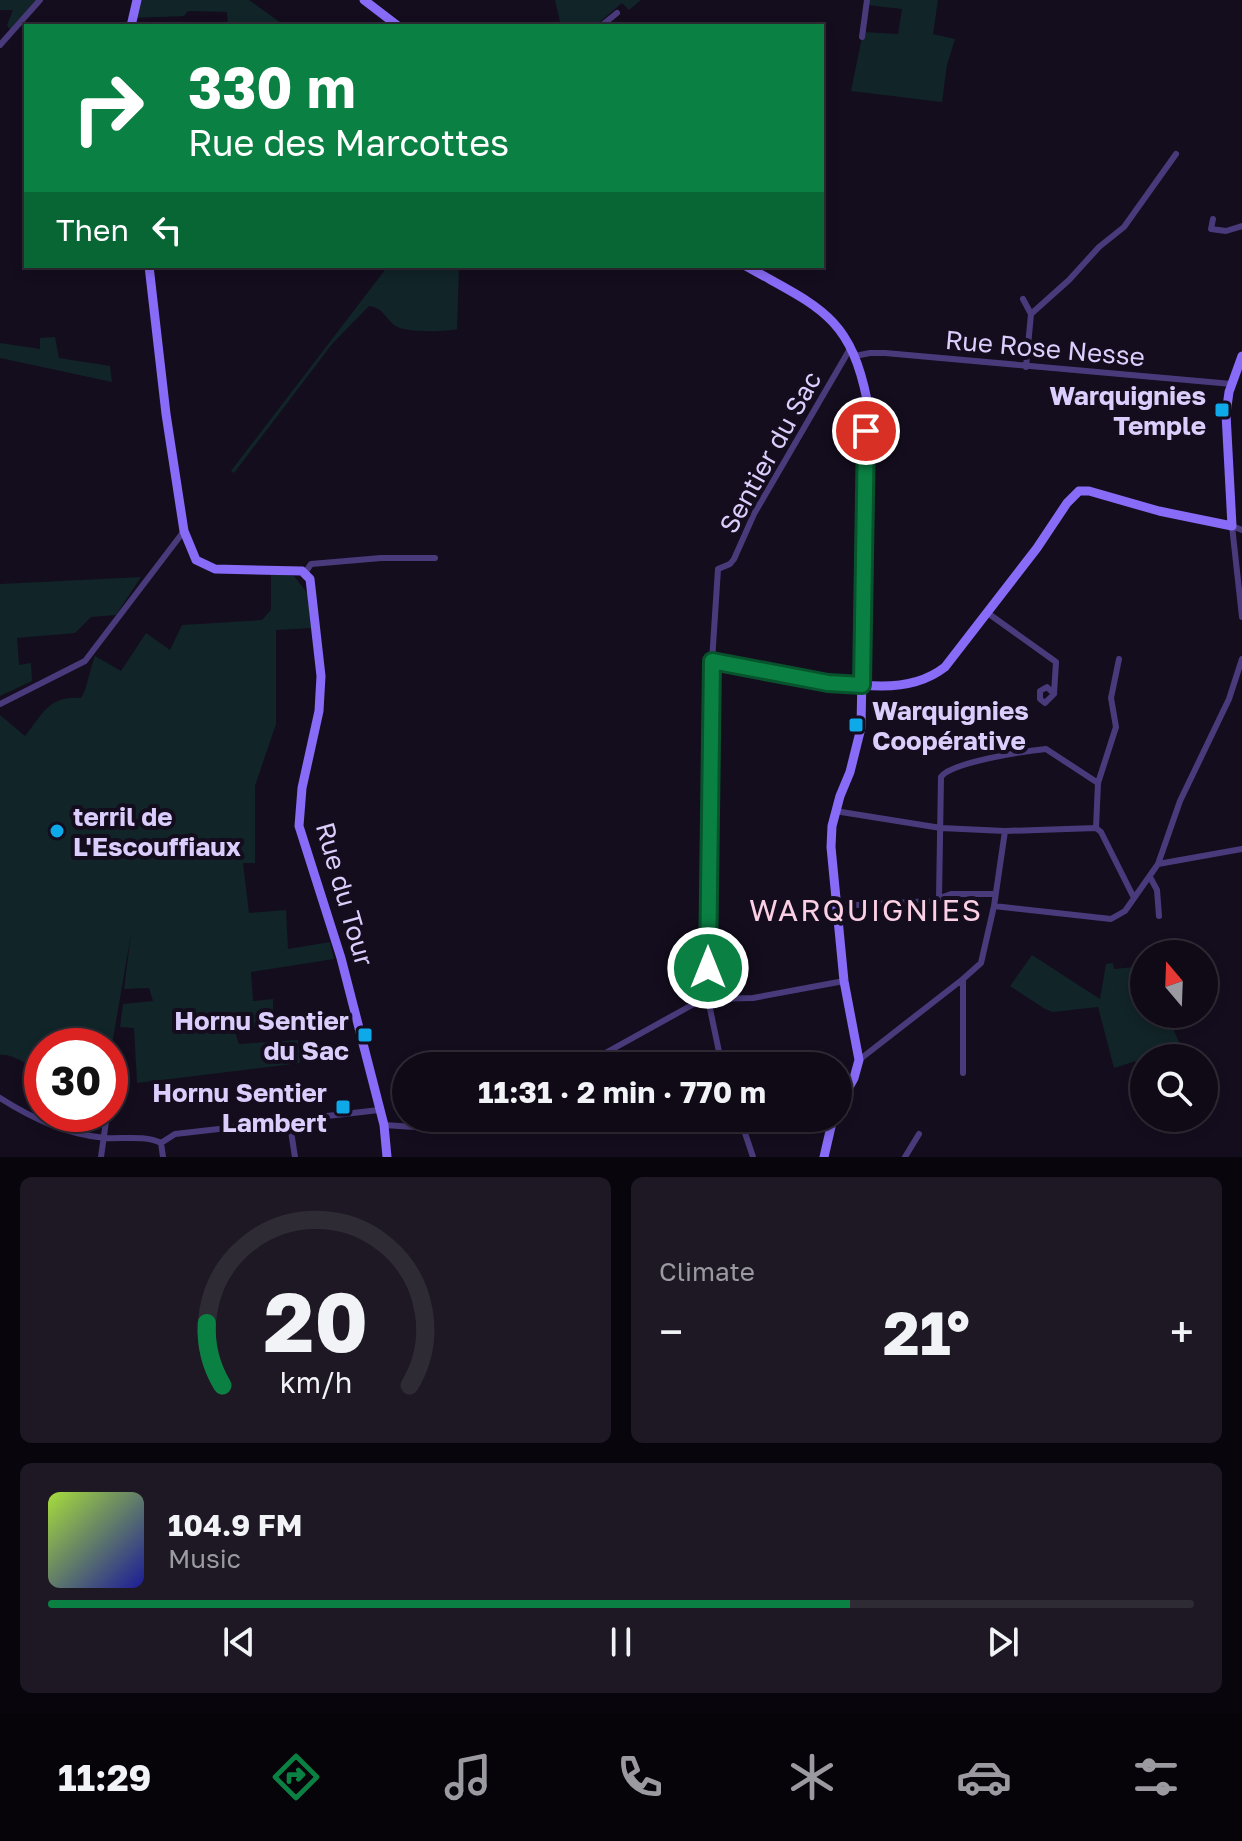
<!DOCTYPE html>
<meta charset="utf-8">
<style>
:root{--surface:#0f0a16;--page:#1d1823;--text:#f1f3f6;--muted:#9b9aa1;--line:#2f2b35;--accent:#0b8043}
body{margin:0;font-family:"Golos Text",sans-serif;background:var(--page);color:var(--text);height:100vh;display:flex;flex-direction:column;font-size:30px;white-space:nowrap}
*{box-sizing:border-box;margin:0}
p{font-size:26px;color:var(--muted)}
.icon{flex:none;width:44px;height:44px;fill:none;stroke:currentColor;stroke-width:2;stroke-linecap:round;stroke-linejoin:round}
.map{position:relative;height:1157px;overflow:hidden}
.panel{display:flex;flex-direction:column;gap:20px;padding:20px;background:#08060c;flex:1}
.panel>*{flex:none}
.top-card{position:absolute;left:24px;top:24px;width:800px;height:244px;border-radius:0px;box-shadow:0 4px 12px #0003,0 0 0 2px var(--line);background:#0b8043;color:#fff;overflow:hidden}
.needle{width:52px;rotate:341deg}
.controls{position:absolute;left:1130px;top:940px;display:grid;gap:16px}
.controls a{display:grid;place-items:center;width:88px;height:88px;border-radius:50%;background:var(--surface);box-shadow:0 4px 12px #0003,0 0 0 2px var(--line);font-size:40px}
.speed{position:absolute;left:24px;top:1028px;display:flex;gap:16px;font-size:40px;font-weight:700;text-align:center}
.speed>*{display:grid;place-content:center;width:104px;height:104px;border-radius:50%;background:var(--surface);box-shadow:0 4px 12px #0003,0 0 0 2px var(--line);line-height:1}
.speed .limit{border:12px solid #d22;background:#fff;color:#111}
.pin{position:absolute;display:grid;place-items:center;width:68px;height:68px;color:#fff;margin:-34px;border:4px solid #fff;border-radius:50%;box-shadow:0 2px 8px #0007}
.me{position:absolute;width:88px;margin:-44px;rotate:0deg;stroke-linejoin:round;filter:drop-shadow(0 0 6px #0008)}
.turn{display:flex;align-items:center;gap:28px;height:168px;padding:0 32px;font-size:36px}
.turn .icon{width:104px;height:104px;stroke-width:2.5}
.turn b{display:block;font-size:56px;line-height:68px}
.then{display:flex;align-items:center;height:76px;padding:0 32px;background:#0003;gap:16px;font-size:30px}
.big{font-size:60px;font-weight:700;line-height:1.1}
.panel .widget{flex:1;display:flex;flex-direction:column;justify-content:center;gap:12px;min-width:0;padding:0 28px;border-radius:12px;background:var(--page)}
.panel .dial{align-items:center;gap:0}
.dial svg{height:208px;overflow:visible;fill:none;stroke:var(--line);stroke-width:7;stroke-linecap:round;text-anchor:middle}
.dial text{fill:var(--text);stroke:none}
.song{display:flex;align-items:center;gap:24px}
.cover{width:96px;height:96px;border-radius:12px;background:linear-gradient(135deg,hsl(80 70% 55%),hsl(240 70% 35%))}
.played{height:8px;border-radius:4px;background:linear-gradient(90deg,var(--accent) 70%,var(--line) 70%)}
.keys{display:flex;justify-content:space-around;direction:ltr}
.heat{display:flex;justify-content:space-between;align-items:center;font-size:44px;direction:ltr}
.panel .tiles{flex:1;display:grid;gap:20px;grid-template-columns:1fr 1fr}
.widget:last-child{grid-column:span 2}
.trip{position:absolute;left:392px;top:1052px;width:460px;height:80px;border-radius:40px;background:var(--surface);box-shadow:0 4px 12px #0003,0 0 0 2px var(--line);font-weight:700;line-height:80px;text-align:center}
.tab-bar{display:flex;height:128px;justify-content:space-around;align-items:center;background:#060409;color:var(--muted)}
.tab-bar .icon{width:56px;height:56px}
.tab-bar .on{color:var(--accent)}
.tab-bar b{font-size:36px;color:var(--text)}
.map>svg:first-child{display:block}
.green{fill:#112428}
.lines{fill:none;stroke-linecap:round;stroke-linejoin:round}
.street{stroke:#493b7b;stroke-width:6}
.secondary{stroke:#886bf6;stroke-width:9}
.route-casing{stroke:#07532c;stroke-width:20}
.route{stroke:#0b8043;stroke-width:14}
.poi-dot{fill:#0ea9e8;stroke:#140d1e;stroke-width:3}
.labels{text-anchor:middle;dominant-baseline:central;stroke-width:8;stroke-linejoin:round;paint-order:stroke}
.street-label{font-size:26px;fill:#dccefc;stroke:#140d1e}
.poi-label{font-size:26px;font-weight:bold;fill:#dccefc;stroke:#140d1e;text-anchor:end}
.quarter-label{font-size:30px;letter-spacing:2px;fill:#fcd0e4;stroke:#140d1e}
</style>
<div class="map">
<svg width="1242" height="1157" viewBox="0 0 1242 1157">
<rect width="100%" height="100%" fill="#140d1e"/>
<path class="green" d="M0,0h37l-27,30 -3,-5 6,-15h-13z
M140,0h109l36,26h-57l-1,-14 -39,-1 -4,5 -49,2z
M555,0h86l-12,10 -7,-7 -27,23h-34z
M867,0h71l-5,34 22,5 -8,26 -5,37 -91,-11 12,-59 35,2 4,-25 -35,-4z
M388,266h71l-2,63c-12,3 -54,4 -63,-4 -10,-9 -11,-17 -25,-19l-37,38 -98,129 -3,-2z
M55,337l4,21 51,8 2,16 -112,-24v-15l40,6v-11z
M271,574l23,2 14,18 3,34 -35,2v94l-21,62v77h-12l6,50 37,-3 2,39 42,-7 4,17 -83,13 2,29 20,-2v23l-38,10 4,12 59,-4 2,23 -163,20 -3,-55 -14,-1 3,-23 30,-3 -4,-13 -25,1 7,-55 -21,122v-10h-68v24c-14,-3 -29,-17 -42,-15v-340l25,21c19,-23 23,-40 56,-38 6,-8 9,-30 14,-42l26,15 25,-38 24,17 12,-25 80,-5 9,-10z
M141,577l-25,38 -25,2 -16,16 -58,5 2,27 12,-2 1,18 -32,15v-112z
M1032,955l68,44 6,-35 7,-1 1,6 30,-3v48h23l14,33 -67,21 -16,-61 -45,5 -8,-3 -35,-23z"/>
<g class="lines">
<path class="street" d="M601,26l16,-13
M862,37l5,-37
M0,45l40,-45
M1213,219l-2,10 15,2 16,-5
M1023,299l8,15 -5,53
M1031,314l38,-34 30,-33 25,-20 52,-73
M855,356l15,-3h15l347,31
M1242,530l-10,-4 10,91
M305,573l6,-9 70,-6h54
M989,614l67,48 -2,32 -9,9 -5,-4v-8l7,-4 7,7
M712,661l116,22 34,2
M0,704l85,-43 99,-130
M1098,783l18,-56 -5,-29 8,-39
M835,811l106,17 64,3
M1096,828l5,4 33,66
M1158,864l84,-15
M1150,877l7,13 2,26
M939,898l2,-121c10,-15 85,-26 105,-28l52,34 -2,45
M837,906l95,-5 19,-7h44
M994,906l117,13 14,-8 33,-47 22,-63 49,-102 13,-40
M859,1060l104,-81 18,-16 13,-57 11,-75 91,-3
M582,1066l110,-61 16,-6 45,-1 91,-17
M722,1066l-13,-62 -1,-66 4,-277 6,-92 12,-5 4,-5 20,-45 97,-167
M963,1073v-94
M110,1088l4,-33
M0,1098c33,21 66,36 105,40 18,1 40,-3 56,5l14,-9 104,-12 11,3 11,-6 78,-9
M740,1118l13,39
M290,1125l5,32
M384,1125l46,3 43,-10
M161,1143l2,14
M101,1157l6,-43
M905,1157l14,-23"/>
<path class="secondary" d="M364,0l34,26
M131,26l6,-26
M149,266l17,148 18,117 12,29 19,9 87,2 8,8 11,97 -2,35 -17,77 -3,38 42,132 43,167 3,32
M746,266c70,40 104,48 121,134l-6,328 -11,44 -10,24 -8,30 -1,21 13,134 15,79 -5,18 -16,29
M862,685c28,3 60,0 83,-18l92,-119 30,-45 12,-12h10l70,20 73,15 -6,-112 3,-22 13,-36
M824,1157l9,-39"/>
</g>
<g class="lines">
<g class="route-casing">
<path id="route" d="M708,968l4,-307 116,22 34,2 4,-254"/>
</g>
<use href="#route" class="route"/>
</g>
<g class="poi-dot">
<rect x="1214" y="402" width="16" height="16" rx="4"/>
<rect x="848" y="717" width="16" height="16" rx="4"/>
<circle cx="57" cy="831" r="8"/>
<rect x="357" y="1027" width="16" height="16" rx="4"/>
<rect x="335" y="1099" width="16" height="16" rx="4"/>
</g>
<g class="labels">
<g class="street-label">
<text transform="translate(1045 348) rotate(5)">Rue Rose Nesse</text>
<text transform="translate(770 452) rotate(-61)">Sentier du Sac</text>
<text transform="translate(345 894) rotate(74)">Rue du Tour</text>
</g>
<g class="poi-label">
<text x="1206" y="395">Warquignies<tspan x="1206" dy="30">Temple</tspan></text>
<text x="872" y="710" text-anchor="start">Warquignies<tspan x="872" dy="30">Coopérative</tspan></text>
<text x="73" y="816" text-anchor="start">terril de<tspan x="73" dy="30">L'Escouffiaux</tspan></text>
<text x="349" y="1020">Hornu Sentier<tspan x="349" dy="30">du Sac</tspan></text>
<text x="327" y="1092">Hornu Sentier<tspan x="327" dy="30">Lambert</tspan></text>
</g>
<g class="quarter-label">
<text x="866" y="910">WARQUIGNIES</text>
</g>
</g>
</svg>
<div class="controls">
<a><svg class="needle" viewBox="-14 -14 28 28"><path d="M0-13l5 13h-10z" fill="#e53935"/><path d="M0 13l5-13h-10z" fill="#9b9aa1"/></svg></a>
<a><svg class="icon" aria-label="search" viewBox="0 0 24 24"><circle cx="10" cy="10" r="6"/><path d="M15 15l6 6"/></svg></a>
</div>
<div class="speed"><div class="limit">30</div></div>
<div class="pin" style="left:866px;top:431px;background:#d93025"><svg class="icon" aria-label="arrive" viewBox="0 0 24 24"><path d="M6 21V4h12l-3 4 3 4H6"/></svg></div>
<svg class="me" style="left:708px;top:968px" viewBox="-20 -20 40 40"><circle r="17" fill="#0b8043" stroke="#fff" stroke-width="3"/><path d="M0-11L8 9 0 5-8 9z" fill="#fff"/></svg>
<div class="trip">11:31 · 2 min · 770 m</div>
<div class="top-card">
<div class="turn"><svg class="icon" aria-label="right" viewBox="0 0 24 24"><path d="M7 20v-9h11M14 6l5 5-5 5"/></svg><div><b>330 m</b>Rue des Marcottes</div></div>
<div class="then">Then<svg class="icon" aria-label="left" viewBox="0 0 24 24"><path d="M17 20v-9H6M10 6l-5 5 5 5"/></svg></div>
</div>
</div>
<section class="panel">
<div class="tiles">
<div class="widget dial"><svg viewBox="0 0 100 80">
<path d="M14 69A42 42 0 1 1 86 69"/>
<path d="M14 69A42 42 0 0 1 8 45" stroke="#0b8043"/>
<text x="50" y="56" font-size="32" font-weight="700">20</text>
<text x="50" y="72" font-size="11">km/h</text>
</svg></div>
<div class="widget"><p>Climate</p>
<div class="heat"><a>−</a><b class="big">21°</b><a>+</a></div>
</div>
<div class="widget">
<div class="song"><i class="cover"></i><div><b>104.9 FM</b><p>Music</p></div></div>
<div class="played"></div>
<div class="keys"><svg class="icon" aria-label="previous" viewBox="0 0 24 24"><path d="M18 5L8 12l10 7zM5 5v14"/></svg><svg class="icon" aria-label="pause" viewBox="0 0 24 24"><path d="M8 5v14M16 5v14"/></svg><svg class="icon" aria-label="next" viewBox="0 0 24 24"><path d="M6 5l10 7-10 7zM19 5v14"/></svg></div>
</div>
</div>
</section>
<nav class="tab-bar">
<b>11:29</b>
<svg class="icon on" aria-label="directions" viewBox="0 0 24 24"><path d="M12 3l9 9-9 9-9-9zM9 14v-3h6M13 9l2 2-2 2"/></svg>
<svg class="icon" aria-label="music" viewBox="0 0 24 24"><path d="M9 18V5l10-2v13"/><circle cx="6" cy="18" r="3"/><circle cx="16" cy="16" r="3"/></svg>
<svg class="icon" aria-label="phone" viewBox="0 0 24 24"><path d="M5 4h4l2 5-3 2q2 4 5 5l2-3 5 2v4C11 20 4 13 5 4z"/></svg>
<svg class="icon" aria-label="climate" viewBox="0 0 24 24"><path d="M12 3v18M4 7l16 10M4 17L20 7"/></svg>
<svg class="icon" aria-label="car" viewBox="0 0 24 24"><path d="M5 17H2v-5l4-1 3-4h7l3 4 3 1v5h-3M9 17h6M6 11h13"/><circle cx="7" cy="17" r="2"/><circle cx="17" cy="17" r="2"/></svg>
<svg class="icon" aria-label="filters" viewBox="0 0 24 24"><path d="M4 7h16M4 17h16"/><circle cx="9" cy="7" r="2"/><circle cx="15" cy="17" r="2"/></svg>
</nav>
